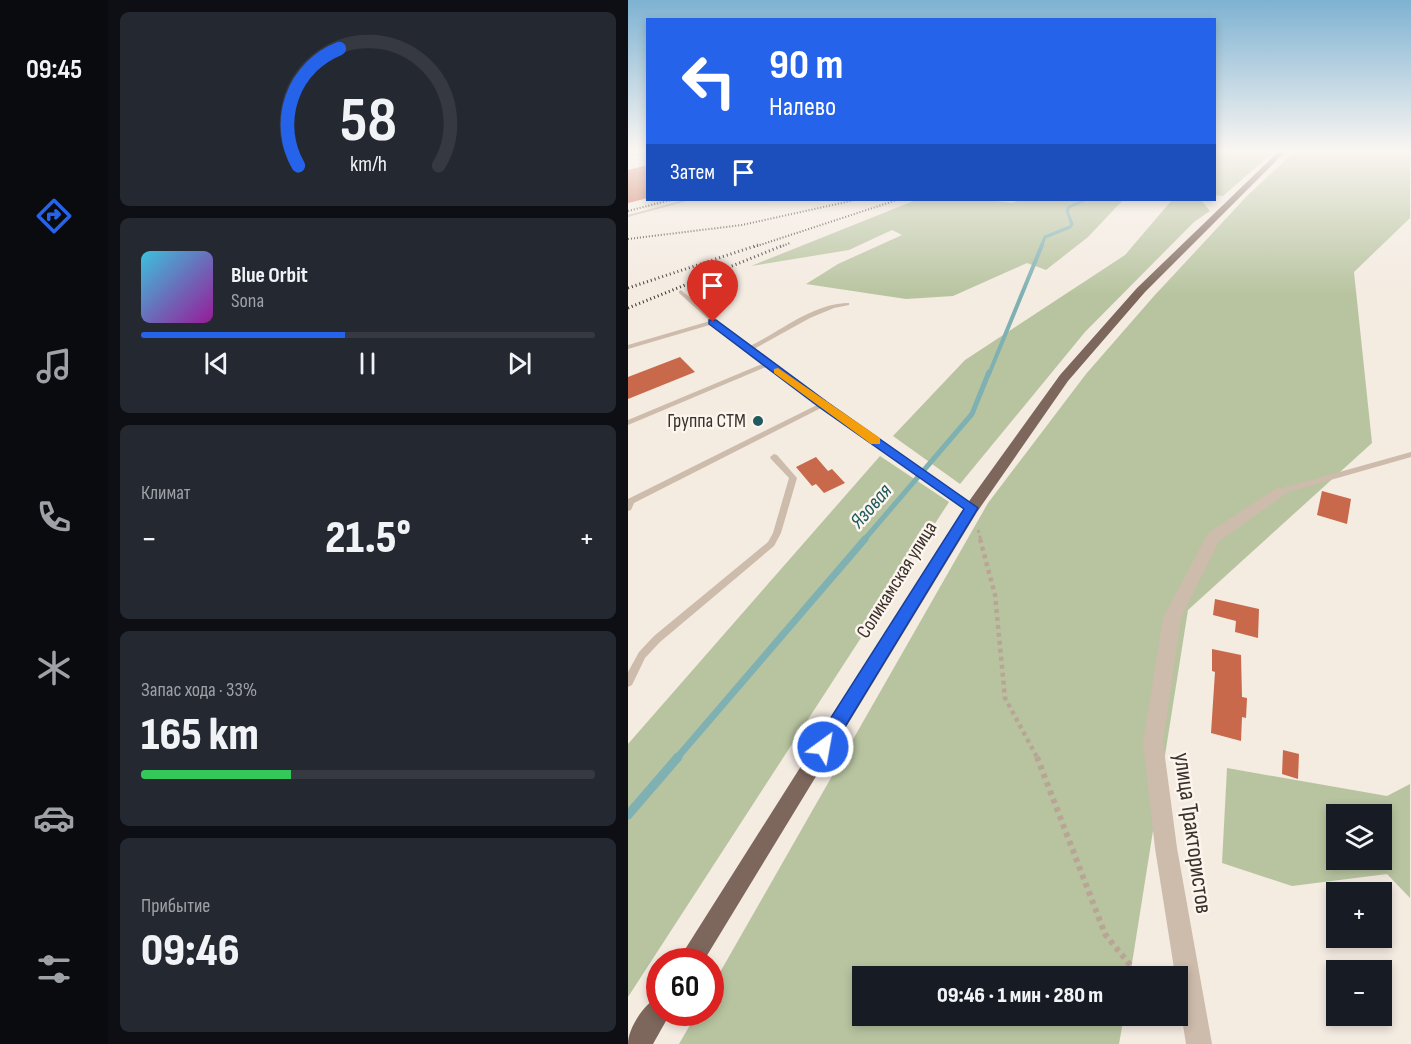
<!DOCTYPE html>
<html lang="ru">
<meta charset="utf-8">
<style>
:root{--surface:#171b24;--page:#242831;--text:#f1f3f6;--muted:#9ea1a6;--line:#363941;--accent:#2563eb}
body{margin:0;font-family:"Sofia Sans Condensed",sans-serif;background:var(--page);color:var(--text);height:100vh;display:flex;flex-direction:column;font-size:22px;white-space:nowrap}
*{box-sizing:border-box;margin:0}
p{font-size:20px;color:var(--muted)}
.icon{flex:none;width:33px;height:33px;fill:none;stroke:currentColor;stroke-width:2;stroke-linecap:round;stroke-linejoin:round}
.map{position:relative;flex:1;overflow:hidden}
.side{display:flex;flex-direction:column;gap:12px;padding:12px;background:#0d0f14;width:520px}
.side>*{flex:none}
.top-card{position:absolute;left:18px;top:18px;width:570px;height:183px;border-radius:0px;box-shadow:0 3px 9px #0003;background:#2563eb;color:#fff;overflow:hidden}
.controls{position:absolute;left:698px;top:804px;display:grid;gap:12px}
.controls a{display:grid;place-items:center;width:66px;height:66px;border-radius:0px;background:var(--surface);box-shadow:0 3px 9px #0003;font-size:30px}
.speed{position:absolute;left:18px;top:948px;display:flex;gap:12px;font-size:30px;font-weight:700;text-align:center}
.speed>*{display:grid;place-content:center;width:78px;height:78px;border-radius:50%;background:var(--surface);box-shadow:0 3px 9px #0003;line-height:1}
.speed .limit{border:9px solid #d22;background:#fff;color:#111}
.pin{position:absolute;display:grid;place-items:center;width:51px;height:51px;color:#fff;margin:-62px -26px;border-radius:50% 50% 50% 0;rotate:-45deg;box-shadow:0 0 6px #0007}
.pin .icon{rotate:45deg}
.me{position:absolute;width:66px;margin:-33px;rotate:32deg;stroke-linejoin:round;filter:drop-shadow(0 0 4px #0008)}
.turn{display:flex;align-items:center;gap:21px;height:126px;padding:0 24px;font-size:27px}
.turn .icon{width:78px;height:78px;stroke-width:2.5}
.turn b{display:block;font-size:42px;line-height:51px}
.then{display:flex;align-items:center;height:57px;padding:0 24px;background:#0003;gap:12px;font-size:22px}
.big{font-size:45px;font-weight:800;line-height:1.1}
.side .tile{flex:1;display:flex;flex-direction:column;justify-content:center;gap:9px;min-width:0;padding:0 21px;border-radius:9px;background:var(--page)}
.side .dial{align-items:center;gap:0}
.dial svg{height:156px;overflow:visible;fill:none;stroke:var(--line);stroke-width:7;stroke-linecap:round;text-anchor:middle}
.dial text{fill:var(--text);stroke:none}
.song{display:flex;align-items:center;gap:18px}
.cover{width:72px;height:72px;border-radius:9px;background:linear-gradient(135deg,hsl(190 70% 55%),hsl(300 70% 35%))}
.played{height:6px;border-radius:3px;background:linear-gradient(90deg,var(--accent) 45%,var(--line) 45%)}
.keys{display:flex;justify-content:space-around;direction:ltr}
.heat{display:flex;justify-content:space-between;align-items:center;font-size:33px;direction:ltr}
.charge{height:9px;border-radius:4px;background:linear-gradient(90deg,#34c759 33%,var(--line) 0)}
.trip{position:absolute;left:224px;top:966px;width:336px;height:60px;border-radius:0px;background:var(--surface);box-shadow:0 3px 9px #0003;font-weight:800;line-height:60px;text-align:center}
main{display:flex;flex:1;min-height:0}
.tab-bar{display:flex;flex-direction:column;width:108px;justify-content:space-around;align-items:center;background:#090b0e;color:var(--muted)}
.tab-bar .icon{width:42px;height:42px}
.tab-bar .current{color:var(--accent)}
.tab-bar b{font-size:27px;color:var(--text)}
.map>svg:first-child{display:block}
.green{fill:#b8c4a0;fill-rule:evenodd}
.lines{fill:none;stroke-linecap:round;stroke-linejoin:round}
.stream-far4{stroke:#7fb0b2;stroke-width:3}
.stream-far3{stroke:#7fb0b2;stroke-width:4}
.stream-far2{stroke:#7fb0b2;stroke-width:5}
.stream-far1{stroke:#7fb0b2;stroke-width:7}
.stream{stroke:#7fb0b2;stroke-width:9}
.building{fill:#c8694b}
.path-far2{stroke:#b9a596;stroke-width:3;stroke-dasharray:3 3;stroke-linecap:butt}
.path-far1{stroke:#b9a596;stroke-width:4.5;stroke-dasharray:4 4;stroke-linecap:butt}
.path{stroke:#b9a596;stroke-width:6;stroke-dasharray:4.5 4.5;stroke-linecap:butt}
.lane{fill:#cdbbac;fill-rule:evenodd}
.street{fill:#cdbbac;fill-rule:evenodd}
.primary{fill:#7d675c;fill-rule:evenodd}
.rail-far1{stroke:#3b302b;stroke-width:2;stroke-dasharray:1 2;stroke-linecap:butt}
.rail{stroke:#3b302b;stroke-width:3;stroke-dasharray:1 3;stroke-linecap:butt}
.route{fill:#2563eb;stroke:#184099;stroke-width:1.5}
.slow{fill:#f59e0b}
.poi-dot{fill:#1f5a5e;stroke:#fbf5ee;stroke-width:2}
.labels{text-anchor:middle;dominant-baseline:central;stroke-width:5;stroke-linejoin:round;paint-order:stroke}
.poi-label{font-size:20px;fill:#3b302b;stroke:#fbf5ee;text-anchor:end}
.street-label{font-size:20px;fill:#3b302b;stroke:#fbf5ee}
.water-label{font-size:21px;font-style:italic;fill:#1f5a5e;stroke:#fbf5ee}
.near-street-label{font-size:24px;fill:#3b302b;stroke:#fbf5ee}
</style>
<main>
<nav class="tab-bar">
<b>09:45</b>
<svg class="icon current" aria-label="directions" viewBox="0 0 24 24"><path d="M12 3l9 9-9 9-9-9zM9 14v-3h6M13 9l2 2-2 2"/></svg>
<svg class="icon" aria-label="music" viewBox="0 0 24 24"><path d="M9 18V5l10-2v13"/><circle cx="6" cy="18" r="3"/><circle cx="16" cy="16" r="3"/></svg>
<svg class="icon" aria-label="phone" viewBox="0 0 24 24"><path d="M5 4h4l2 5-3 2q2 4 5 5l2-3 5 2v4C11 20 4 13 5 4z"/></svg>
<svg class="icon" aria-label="climate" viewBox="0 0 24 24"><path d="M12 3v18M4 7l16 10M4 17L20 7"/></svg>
<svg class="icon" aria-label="car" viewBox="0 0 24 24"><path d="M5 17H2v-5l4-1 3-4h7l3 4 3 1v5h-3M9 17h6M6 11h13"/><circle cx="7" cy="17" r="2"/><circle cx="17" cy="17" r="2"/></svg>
<svg class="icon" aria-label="filters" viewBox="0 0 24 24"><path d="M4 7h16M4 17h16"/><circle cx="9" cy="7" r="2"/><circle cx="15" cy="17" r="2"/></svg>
</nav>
<section class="side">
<div class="tile dial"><svg viewBox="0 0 100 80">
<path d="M14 69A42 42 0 1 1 86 69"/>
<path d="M14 69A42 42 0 0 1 35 9" stroke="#2563eb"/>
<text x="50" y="56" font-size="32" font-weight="700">58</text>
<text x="50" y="72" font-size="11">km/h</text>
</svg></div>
<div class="tile">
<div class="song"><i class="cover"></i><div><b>Blue Orbit</b><p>Sona</p></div></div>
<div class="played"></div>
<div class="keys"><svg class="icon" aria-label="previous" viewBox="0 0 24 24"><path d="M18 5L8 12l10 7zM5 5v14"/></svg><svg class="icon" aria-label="pause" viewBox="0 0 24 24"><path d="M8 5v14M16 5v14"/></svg><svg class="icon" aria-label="next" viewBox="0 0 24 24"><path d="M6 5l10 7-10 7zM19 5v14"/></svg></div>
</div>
<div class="tile"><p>Климат</p>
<div class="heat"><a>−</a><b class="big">21.5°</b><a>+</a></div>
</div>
<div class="tile"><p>Запас хода · 33%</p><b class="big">165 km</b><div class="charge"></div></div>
<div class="tile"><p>Прибытие</p><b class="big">09:46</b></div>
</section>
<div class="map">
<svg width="783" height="1044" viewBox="0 0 783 1044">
<rect width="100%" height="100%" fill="#f4ebe1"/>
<path class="green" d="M587,149h62l-54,47 -8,-1z
M669,149h113v69l-56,54 18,171 -184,167 -58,366h-268v40h262l-5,28h-440l18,-31 13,-1 1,-24 277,-485 98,-129 68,-78 93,-100z
M288,200h73l23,3 8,-3h103l-35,37 -42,33 -19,-7 -74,33 -47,3 -100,-15 32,-20 64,-29 -10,-5 -43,20 -98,16z
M544,200h29l9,11 -16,11 -109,110 -125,152 -67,-48 72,-76 160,-105z
M252,456l69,46 -321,495v-253z
M599,768l160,28 23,-12v114l-23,-24 -95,12 -70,-23zM753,814v46h-45v-46z"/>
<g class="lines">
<path class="stream-far4" d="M413,247l4,-10 25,-10 2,-3 -5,-13 2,-4 16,-7"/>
<path class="stream-far3" d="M361,374l53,-129"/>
<path class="stream-far2" d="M236,540l108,-126 17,-42"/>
<path class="stream-far1" d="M48,759l189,-220"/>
<path class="stream" d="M0,815l50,-58"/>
</g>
<path class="building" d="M20,165v33l-20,5v-33z
M52,357l15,15 -67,27v-22z
M188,457l12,14 4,-2 13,14 -21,10 -8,-9 -4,2 -16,-19z
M694,491l29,8 -4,25 -30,-9z
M587,599l44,10 -1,29 -23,-6 1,-11 -23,-6z
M584,649l29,6 1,42 5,1 -1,20 -4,-1 -1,24 -30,-8 4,-61 -3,-1z
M655,750l16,4 -1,25 -16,-5z"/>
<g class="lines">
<path class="path-far2" d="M350,530l3,10"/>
<path class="path-far1" d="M352,539l15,56 10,103 33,61"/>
<path class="path" d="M409,757l68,177 34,42"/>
<path class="lane" d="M20,153v2l-20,1v-2z
M57,200h5l-62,17v-2z
M53,290l67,57c32,-15 65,-44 101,-44v2l-15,3 -24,10 -58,32 74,55 149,101 1,2 -1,2h-6l-148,-102 -187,95 -3,7 -3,1v-12l189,-94 -51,-38 -138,58v-5l134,-56 -49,-40 -85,25v-4l82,-24 -31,-28v-2z
M783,452v5l-133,38 -4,-3 1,-2z
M146,454l3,1 20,23 -16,55 -7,13 -114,96 -15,16 -13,27 -4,2v-15l11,-20 15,-16 114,-94 5,-9 16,-55 -18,-19 -1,-2z"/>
<path class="street" d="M650,487l7,5 -2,4 -64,45 -38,77 -18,124 14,106 35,196h-26l-31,-196 -12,-106 20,-124 45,-85z"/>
<path class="primary" d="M653,149h7l-143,143 -77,89 -91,131 -274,450h-26l290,-458 93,-129 77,-87z
M32,996v16h11l-18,32h-25c0,-16 17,-42 32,-48z"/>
<path class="rail-far1" d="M0,211l43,-11
M0,239l114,-14 113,-25
M126,247l143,-47
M152,247l10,-4"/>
<path class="rail" d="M0,288l130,-43
M0,308l156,-63"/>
</g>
<linearGradient id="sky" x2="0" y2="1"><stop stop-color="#7eb2d2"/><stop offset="0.51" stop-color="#faf6f2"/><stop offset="1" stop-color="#faf6f2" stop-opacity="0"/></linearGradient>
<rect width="783" height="295" fill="url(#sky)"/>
<path class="route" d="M81,320h7l111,82 151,106 -149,245 -6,3 -7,-3 -2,-6 2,-6 148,-232 -145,-102 -110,-83z"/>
<path class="slow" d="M150,368l102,70v6h-9l-97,-71v-4z"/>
<circle class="poi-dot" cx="130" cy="421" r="6"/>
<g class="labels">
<g class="poi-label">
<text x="118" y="421">Группа СТМ</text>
</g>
<g class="street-label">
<text transform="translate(269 580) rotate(-58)">Соликамская улица</text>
</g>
<g class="water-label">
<text transform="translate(243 506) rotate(-49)">Язовая</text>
</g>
<g class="near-street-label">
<text transform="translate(565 833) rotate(82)">улица Трактористов</text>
</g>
</g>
</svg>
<div class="controls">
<a><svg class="icon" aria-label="layers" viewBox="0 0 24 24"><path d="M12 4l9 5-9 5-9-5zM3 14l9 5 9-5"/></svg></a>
<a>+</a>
<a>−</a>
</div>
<div class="speed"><div class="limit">60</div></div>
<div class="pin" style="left:85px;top:322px;background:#d93025"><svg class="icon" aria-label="arrive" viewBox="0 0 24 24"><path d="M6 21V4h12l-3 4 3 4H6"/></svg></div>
<svg class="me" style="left:195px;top:747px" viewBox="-20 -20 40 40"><circle r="17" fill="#2563eb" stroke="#fff" stroke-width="3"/><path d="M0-11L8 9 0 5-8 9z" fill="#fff"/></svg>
<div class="trip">09:46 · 1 мин · 280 m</div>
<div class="top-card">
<div class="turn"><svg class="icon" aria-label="left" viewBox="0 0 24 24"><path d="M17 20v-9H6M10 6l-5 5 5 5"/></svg><div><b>90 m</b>Налево</div></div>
<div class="then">Затем<svg class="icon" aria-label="arrive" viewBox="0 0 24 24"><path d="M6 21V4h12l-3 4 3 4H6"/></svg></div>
</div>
</div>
</main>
